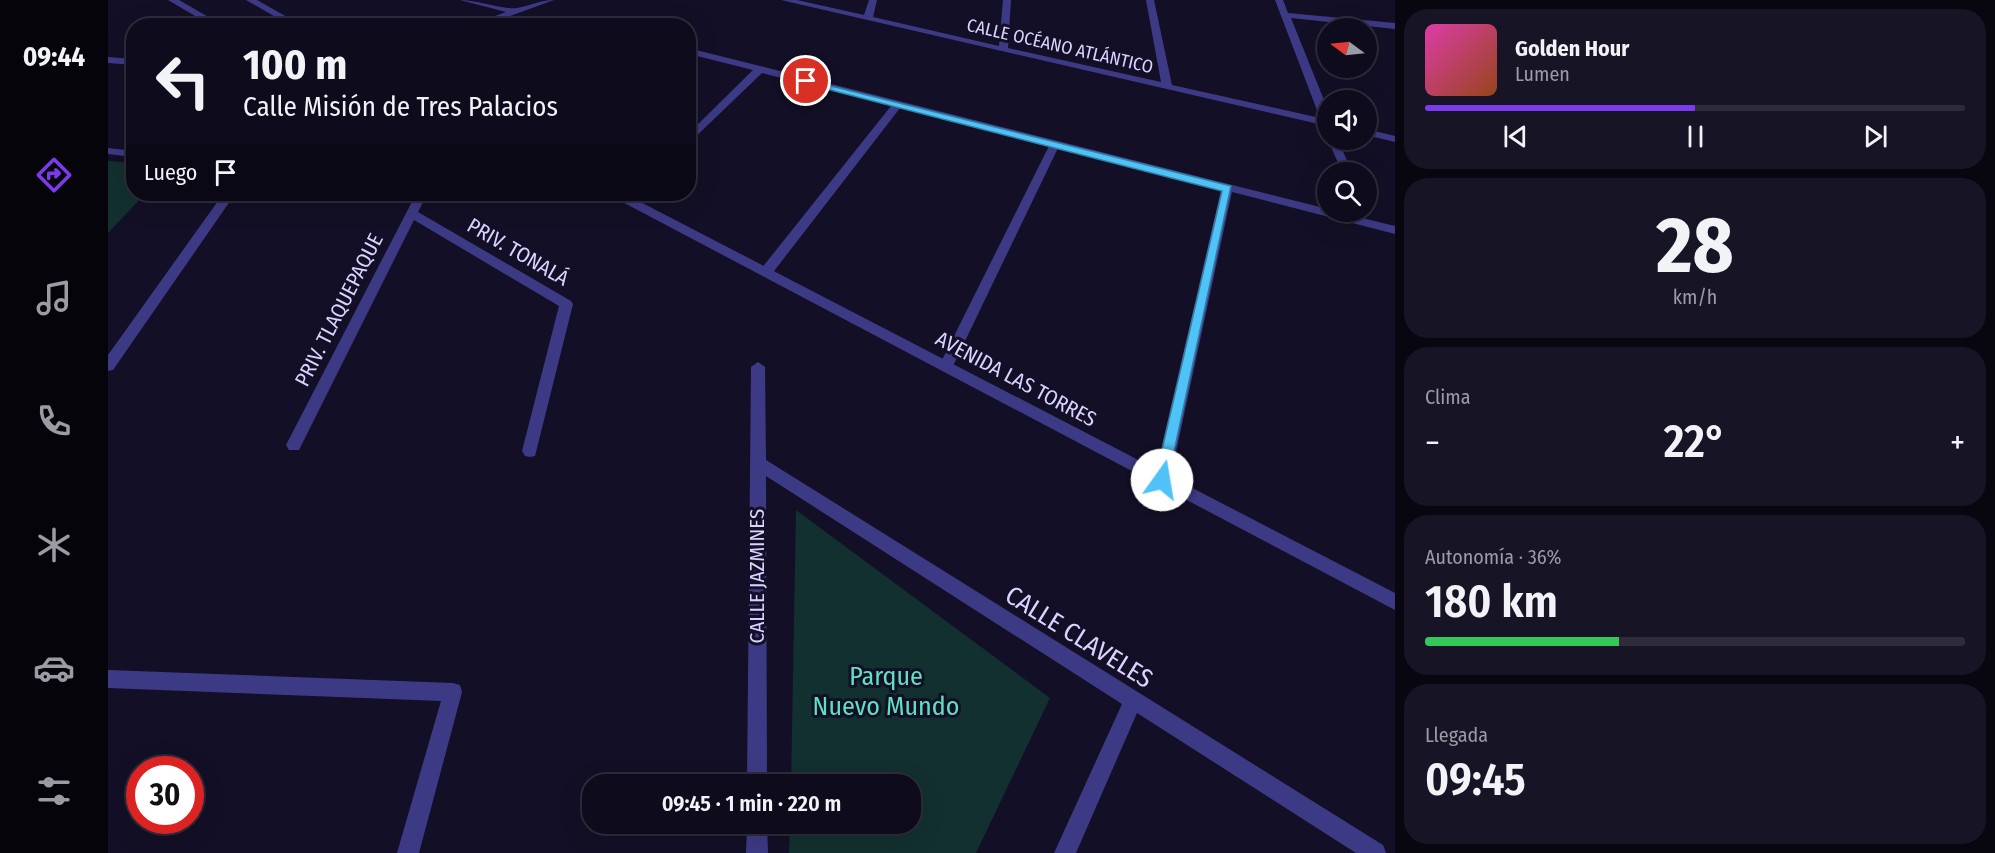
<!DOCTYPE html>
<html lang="es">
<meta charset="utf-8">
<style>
:root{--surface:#0e0b1c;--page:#171425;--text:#f1f3f6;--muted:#9b9ba3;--line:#2e2b3b;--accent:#7c3aed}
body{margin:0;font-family:"Fira Sans Condensed",sans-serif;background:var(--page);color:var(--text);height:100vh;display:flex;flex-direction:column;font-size:22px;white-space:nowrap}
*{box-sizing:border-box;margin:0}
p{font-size:20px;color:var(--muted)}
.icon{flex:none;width:33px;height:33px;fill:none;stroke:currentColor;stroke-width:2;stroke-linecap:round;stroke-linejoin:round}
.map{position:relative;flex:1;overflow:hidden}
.details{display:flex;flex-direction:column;gap:9px;padding:9px;background:#08060f;width:600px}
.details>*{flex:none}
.banner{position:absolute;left:18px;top:18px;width:570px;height:183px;border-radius:24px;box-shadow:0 6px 24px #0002,0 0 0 2px var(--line);background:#0e0b1c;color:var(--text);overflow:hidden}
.needle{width:39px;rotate:285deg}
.buttons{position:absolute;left:1209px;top:18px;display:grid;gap:12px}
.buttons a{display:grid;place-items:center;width:60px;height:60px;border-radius:50%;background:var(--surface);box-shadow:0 6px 24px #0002,0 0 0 2px var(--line);font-size:30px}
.speed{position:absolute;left:18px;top:756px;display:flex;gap:12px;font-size:30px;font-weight:700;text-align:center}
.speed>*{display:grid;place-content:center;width:78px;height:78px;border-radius:50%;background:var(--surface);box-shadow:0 6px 24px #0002,0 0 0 2px var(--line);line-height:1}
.speed .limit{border:9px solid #d22;background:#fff;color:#111}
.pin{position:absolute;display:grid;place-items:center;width:51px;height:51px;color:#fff;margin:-26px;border:3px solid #fff;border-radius:50%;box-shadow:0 2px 6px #0007}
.me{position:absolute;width:66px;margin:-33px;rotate:13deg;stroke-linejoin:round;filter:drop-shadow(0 0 4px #0008)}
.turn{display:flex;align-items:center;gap:21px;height:126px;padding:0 18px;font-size:27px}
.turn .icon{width:78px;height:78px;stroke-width:2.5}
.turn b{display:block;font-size:42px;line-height:51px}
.then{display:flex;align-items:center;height:57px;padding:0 18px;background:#0003;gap:12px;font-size:22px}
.big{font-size:45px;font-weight:600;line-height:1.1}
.details .tile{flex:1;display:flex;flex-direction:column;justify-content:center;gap:9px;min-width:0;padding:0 21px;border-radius:24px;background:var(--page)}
.details .dial{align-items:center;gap:0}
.dial b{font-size:78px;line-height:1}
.song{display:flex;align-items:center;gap:18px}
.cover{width:72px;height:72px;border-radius:9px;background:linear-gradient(135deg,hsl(320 70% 55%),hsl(20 70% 35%))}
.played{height:6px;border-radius:3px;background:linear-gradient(90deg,var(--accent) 50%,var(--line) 50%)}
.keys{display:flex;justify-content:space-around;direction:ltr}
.heat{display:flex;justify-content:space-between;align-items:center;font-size:33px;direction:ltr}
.charge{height:9px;border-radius:4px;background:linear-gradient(90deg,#34c759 36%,var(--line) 0)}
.trip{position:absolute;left:474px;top:774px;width:339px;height:60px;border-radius:24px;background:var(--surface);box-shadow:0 6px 24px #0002,0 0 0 2px var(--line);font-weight:600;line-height:60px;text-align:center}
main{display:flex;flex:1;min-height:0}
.tabs{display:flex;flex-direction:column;width:108px;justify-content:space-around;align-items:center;background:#06040b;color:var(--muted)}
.tabs .icon{width:42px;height:42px}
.tabs .selected{color:var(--accent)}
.tabs b{font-size:27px;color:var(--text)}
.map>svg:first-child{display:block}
.green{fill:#12302f}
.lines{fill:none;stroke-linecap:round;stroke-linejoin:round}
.minor{fill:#3d3a85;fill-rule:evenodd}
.tertiary{fill:#3d3a85;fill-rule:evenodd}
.route{fill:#4fc3f7;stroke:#337fa1;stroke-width:1.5}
.labels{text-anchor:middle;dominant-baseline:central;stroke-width:6;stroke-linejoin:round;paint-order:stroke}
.far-street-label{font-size:18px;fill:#d9d4ff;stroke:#130f26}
.street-label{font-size:21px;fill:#d9d4ff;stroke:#130f26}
.near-street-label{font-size:26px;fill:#d9d4ff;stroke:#130f26}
.near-park-label{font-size:26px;fill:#5fe0c0;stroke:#130f26}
</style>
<main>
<nav class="tabs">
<b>09:44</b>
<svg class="icon selected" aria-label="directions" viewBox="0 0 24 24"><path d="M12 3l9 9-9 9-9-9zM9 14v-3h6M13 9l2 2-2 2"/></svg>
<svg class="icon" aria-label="music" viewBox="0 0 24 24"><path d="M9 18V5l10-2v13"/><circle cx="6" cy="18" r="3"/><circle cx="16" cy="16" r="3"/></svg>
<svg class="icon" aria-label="phone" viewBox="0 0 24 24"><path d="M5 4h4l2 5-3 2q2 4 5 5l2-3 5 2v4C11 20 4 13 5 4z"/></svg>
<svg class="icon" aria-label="climate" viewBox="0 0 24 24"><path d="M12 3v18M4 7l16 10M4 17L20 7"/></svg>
<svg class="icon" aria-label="car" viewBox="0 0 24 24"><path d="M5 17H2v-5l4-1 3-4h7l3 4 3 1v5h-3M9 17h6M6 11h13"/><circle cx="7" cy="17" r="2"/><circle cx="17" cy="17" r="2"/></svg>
<svg class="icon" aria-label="filters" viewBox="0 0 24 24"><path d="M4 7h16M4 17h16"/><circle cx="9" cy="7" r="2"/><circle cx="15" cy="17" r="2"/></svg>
</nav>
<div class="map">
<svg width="1287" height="853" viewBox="0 0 1287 853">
<rect width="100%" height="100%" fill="#130f26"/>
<path class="green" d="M0,161l25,2 1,31h11l-37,39z
M688,510l254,188 -74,155h-187l1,-29h120v-40h-119z"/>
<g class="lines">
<path class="minor" d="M352,0c17,0 44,10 57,8 13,-2 23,-8 37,-8l-71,26h-15l38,-14z
M673,0h16l67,15 5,-15h8l-4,17 126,29 4,-46h8l-3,48 153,34 -15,-82h8l18,85 148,33 -45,-118h8l5,13 107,10v6l-104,-11 37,92v18l-5,-3z
M584,49l636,160v3h9l58,14v8l-163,-42 -62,288 -2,5 -6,2 -6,-2 -2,-5 67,-290 -163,-42 -105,218 -7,5 -7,-5 110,-220 -149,-38 -129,167 -5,1 -6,-4 1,-3 130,-163 -129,-33 -74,71v-10l65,-64 -64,-16 -1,-4z
M0,57l26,2v6l-26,-2z
M1258,129l29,7v6l-29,-7z
M1220,140h10l14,32h-10z
M0,148l26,3v6l-26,-3z
M115,194h12l-122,176 -5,1v-16z
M308,194h11l-9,18 153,89 2,3 -38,152 -5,1 -5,-1 -3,-5 37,-145 -145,-86 -115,230h-10l-3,-5z
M650,362l7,5 1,93 617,385 3,8h-30l-219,-140 -61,140h-22l68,-149 -356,-228 1,308h-20l4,-417z
M0,670l345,13 7,2 2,7 -43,161h-22l44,-152 -333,-13z
M639,824h20l1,29h-22z"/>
<path class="tertiary" d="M60,0h11l45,26h-12z
M138,0h11l46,26h-12z
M504,194h13l770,399v17l-782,-413z"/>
</g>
<path class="route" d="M695,79l428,107 -64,298 -5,2 -7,-6 67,-289 -419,-108z"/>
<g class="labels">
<g class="far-street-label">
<text transform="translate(952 46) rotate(13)">CALLE OCÉANO ATLÁNTICO</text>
</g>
<g class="street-label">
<text transform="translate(410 252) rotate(30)">PRIV. TONALÁ</text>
<text transform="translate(231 310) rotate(-63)">PRIV. TLAQUEPAQUE</text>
<text transform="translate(908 379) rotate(28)">AVENIDA LAS TORRES</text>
<text transform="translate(649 576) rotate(-90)">CALLE JAZMINES</text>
</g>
<g class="near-street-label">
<text transform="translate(971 637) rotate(32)">CALLE CLAVELES</text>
</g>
<g class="near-park-label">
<text x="778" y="676">Parque<tspan x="778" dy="30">Nuevo Mundo</tspan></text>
</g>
</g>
</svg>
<div class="buttons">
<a><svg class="needle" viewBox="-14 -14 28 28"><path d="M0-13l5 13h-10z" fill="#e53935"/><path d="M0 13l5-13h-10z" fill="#9b9ba3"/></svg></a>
<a><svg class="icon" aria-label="sound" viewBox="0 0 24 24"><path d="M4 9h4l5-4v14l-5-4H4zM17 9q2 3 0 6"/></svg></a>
<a><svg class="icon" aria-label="search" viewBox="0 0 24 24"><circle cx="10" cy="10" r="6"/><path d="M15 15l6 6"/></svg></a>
</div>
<div class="speed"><div class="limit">30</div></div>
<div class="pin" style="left:698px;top:81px;background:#d93025"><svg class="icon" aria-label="arrive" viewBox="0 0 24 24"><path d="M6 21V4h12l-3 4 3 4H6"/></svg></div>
<svg class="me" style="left:1054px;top:480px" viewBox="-20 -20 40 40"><circle r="19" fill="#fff"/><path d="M0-13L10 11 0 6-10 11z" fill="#4fc3f7"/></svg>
<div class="trip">09:45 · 1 min · 220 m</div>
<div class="banner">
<div class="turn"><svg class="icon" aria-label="left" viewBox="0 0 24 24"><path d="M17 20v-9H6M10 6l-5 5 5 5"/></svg><div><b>100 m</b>Calle Misión de Tres Palacios</div></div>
<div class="then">Luego<svg class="icon" aria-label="arrive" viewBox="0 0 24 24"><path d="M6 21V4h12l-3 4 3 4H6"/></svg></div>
</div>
</div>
<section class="details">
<div class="tile">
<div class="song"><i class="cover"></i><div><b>Golden Hour</b><p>Lumen</p></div></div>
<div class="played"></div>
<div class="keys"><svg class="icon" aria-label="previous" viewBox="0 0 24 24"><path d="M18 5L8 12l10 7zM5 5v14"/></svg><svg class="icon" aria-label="pause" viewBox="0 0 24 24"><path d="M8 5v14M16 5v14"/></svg><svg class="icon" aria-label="next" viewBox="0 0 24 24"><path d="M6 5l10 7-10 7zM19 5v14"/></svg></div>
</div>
<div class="tile dial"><b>28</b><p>km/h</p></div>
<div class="tile"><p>Clima</p>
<div class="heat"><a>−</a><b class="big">22°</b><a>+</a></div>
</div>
<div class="tile"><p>Autonomía · 36%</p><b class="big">180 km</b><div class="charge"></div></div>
<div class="tile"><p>Llegada</p><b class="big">09:45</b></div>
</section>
</main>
